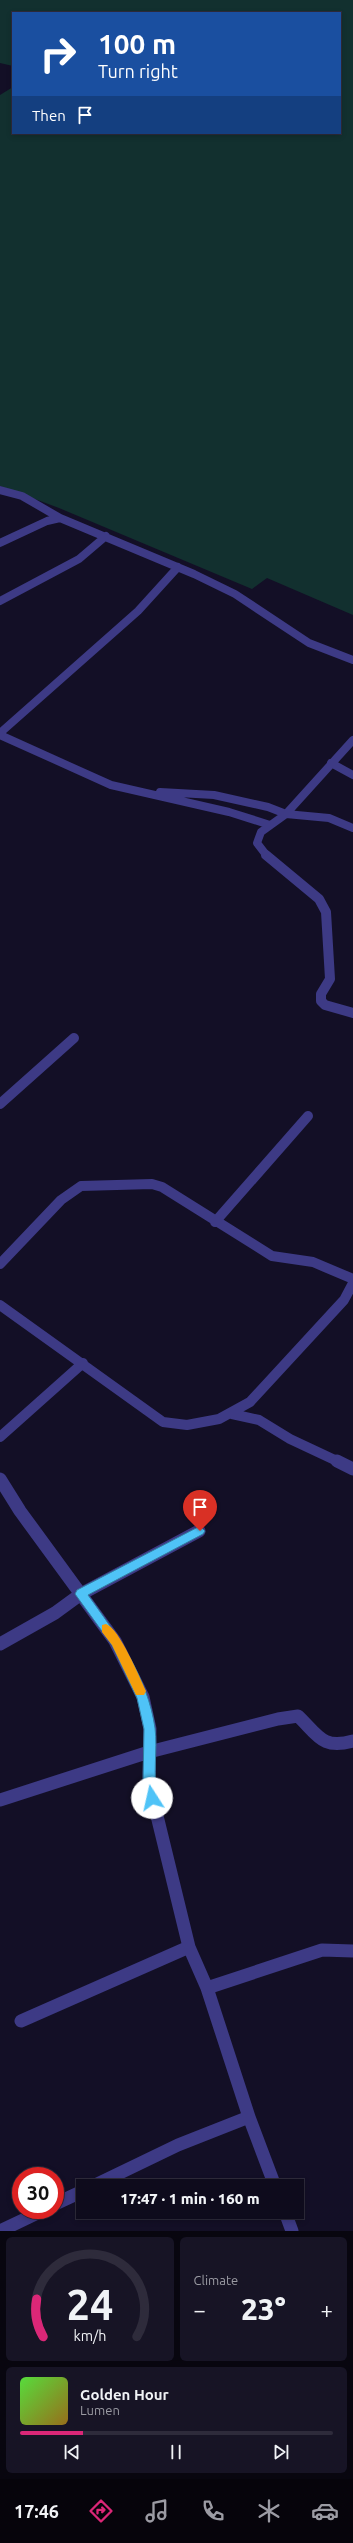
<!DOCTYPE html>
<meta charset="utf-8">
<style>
:root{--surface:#0e0b1c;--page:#171425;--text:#f1f3f6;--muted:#9b9ba3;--line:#2e2b3b;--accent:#db2777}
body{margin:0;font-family:Ubuntu,sans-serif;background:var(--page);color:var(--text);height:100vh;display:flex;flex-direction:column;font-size:15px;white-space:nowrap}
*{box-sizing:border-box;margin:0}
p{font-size:13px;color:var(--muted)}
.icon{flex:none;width:22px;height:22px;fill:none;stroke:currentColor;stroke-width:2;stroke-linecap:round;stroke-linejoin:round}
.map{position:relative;height:2231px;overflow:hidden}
.panel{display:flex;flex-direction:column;gap:6px;padding:6px;background:#08060f;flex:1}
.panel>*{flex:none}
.guide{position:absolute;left:12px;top:12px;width:329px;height:122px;border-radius:0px;box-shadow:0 2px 6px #0003,0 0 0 1px var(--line);background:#1a4fa0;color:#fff;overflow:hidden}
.speed{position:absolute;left:12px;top:2167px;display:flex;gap:8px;font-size:20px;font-weight:700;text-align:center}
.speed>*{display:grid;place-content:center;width:52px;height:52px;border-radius:50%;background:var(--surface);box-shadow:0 2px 6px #0003,0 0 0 1px var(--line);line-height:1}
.speed .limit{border:6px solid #d22;background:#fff;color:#111}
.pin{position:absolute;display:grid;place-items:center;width:34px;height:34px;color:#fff;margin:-41px -17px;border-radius:50% 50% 50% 0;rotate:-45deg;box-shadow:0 0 4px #0007}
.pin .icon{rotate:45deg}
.me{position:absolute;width:44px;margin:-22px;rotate:350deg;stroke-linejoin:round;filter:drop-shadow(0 0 3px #0008)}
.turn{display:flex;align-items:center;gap:14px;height:84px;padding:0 20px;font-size:18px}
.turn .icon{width:52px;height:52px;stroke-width:2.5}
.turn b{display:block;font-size:28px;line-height:34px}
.then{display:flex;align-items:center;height:38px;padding:0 20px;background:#0003;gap:8px;font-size:15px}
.big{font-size:30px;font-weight:800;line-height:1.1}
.panel .widget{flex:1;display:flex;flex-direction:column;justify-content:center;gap:6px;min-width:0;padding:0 14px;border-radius:6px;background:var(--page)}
.panel .dial{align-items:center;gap:0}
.dial svg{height:104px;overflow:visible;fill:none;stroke:var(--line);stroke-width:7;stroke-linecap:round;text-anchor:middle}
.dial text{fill:var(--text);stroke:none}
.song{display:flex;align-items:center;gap:12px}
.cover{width:48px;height:48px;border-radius:6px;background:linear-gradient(135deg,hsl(110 70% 55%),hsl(40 70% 35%))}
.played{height:4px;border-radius:2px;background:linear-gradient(90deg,var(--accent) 20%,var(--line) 20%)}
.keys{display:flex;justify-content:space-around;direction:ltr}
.heat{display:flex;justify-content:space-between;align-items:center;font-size:22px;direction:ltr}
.panel .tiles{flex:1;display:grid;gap:6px;grid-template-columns:1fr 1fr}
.widget:last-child{grid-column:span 2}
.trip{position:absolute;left:76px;top:2179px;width:228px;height:40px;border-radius:0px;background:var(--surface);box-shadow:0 2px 6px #0003,0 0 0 1px var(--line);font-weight:800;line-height:40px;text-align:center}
.dock{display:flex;height:64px;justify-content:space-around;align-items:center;background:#06040b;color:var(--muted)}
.dock .icon{width:28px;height:28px}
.dock .active{color:var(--accent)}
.dock b{font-size:18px;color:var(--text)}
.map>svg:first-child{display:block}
.green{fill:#12302f}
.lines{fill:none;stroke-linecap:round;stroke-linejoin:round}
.street-far2{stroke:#3d3a85;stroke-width:8}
.street-far1{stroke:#3d3a85;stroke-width:10}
.street{stroke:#3d3a85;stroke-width:13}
.route{fill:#4fc3f7;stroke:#337fa1}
.slow{fill:#f59e0b}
</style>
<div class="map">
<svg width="353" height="2231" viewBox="0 0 353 2231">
<rect width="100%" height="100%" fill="#130f26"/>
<path class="green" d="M0,0h353v615l-86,-37 -15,11 -193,-81 -59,-22v-391l13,-8v46h327v-120h-327v53l-13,-3z"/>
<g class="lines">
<path class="street-far2" d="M0,490l22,6 38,22 134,56 41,20 74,49 44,17
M0,543l47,-22 13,-3
M0,601l79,-42 27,-23
M0,733l138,-122 40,-44
M0,735l111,50 118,27 41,13
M331,763l22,12
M160,792l54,3 54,12 18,7 43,4 24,10
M267,856l-10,-13 4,-11 25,-18 67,-74"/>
<path class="street-far1" d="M266,855l53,44 7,13 4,67 -9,15v7l4,4 28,8
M0,1104l74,-66
M215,1222l93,-106
M0,1264l61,-64 20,-14 71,-2 10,3 110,69 41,6 40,17
M0,1305l163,117 24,3 32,-6 31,-17 94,-102 9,-17
M232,1414l27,6 31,19 49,23
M0,1437l83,-74"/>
<path class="street" d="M337,1461l16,8
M0,1479l20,32 95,130 28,56 7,32 -1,54 40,164 18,41 42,129 26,69
M0,1644l55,-31 26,-19 118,-63
M0,1800l149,-48 129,-33 20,-3c20,19 24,34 55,25
M207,1988l115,-38 31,1
M21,2021l168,-74
M93,2186l85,-41 71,-28
M55,2204l28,-13
M285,2212l7,19
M0,2231l44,-21"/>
</g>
<path class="route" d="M200,1526l5,5 -2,3 -115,61c29,40 60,83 67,133 3,23 -3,46 3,70l-6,5 -4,-1 -5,-19 1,-54 -7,-31 -25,-53 -37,-51 2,-4z"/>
<path class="slow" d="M106,1624c14,5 33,53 40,67l-2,4h-8l-24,-50 -10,-13v-7z"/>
</svg>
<div class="speed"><div class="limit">30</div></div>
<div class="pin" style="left:200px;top:1531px;background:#d93025"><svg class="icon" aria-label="arrive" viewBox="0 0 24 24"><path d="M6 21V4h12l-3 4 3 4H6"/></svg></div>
<svg class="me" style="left:152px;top:1798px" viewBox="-20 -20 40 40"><circle r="19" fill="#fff"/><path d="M0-13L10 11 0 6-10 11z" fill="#4fc3f7"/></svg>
<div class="trip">17:47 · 1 min · 160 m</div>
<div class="guide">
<div class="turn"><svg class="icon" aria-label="right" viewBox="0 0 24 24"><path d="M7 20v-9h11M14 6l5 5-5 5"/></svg><div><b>100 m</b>Turn right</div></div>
<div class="then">Then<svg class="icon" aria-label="arrive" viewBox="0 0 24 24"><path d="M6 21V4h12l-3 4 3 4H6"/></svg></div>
</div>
</div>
<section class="panel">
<div class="tiles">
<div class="widget dial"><svg viewBox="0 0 100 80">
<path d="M14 69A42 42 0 1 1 86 69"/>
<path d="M14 69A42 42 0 0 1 9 40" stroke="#db2777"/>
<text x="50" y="56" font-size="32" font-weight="700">24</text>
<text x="50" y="72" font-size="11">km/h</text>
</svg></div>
<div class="widget"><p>Climate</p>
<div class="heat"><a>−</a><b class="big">23°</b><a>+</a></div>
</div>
<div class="widget">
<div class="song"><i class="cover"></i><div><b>Golden Hour</b><p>Lumen</p></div></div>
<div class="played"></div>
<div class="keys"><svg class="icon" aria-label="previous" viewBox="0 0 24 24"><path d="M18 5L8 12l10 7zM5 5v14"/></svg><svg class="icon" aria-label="pause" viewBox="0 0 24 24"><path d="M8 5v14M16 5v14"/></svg><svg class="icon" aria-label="next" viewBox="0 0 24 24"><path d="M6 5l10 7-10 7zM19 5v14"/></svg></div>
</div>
</div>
</section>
<nav class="dock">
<b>17:46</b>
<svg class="icon active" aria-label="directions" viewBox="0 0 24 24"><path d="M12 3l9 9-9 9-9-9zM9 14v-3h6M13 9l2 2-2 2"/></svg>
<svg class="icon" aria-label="music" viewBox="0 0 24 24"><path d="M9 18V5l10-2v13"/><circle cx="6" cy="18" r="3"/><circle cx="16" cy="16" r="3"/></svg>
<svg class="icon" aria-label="phone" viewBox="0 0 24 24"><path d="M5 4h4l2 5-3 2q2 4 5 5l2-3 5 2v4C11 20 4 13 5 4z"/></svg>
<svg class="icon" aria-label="climate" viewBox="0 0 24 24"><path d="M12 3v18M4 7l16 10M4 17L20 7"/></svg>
<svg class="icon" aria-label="car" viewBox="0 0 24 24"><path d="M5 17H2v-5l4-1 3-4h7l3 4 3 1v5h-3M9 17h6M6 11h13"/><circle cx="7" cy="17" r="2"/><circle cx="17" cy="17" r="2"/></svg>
</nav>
